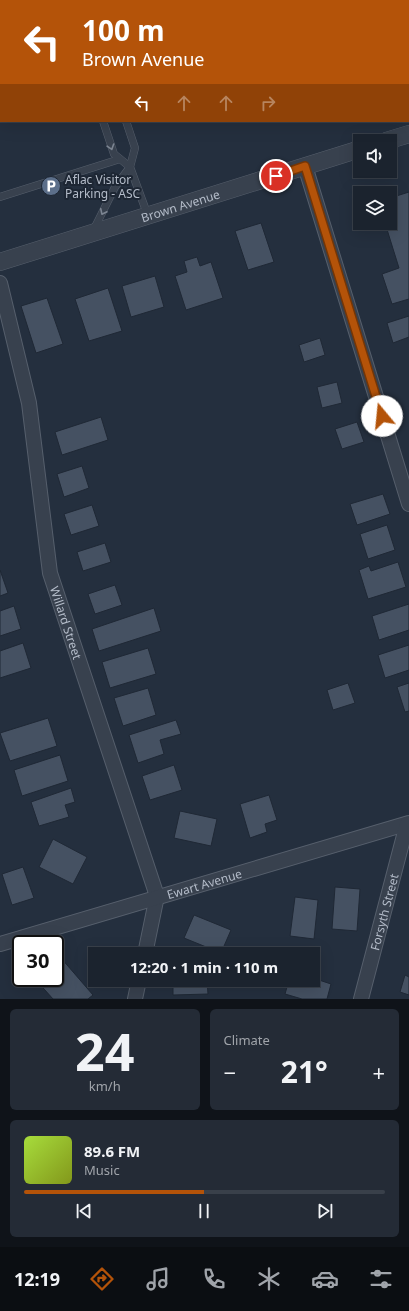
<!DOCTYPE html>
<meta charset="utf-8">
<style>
:root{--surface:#1b232e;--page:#242b36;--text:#f1f3f6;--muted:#a0a4aa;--line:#39404a;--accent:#b45309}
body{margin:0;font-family:"Noto Sans",sans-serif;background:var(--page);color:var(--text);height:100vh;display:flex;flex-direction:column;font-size:15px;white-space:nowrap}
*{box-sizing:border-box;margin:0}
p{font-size:13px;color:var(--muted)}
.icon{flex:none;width:22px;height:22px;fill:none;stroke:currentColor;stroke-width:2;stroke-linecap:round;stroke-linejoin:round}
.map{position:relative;height:999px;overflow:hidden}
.side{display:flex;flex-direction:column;gap:10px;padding:10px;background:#0f1319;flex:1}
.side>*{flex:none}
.hud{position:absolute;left:0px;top:0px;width:409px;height:122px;box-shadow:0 4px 16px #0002,0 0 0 1px var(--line);background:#b45309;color:#fff;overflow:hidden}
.fabs{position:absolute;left:353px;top:134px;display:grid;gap:8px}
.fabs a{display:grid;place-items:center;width:44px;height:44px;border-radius:0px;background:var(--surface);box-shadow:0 4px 16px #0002,0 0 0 1px var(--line);font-size:20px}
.speed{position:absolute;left:12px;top:935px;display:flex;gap:8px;font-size:20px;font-weight:700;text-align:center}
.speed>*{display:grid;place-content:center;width:52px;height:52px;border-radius:50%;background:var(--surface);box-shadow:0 4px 16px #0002,0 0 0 1px var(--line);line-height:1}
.speed .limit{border:2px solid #111;border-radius:6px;background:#fff;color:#111}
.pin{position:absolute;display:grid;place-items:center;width:34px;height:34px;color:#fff;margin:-17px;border:2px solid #fff;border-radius:50%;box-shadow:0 1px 4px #0007}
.me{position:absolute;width:44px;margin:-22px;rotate:343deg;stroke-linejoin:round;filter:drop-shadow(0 0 3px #0008)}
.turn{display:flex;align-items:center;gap:14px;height:84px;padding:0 16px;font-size:18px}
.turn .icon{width:52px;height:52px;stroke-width:2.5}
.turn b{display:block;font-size:28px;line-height:34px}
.lanes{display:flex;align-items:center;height:38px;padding:0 16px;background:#0003;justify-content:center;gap:20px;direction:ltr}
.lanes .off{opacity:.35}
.big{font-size:30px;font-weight:700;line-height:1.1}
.side .tile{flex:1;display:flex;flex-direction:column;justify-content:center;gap:6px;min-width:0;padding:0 14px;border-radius:6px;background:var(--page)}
.side .dial{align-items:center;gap:0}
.dial b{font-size:52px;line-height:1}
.song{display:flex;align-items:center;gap:12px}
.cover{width:48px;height:48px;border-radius:6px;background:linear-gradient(135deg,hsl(80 70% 55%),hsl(70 70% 35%))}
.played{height:4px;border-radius:2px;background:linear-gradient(90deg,var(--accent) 50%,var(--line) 50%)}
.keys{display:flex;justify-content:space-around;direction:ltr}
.heat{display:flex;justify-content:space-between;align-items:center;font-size:22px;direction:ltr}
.side .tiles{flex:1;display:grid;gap:10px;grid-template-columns:1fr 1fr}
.tile:last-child{grid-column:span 2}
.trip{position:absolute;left:88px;top:947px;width:232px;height:40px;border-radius:0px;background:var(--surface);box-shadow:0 4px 16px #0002,0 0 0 1px var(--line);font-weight:700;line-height:40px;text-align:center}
.dock{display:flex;height:64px;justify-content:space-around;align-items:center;background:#0b0e12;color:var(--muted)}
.dock .icon{width:28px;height:28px}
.dock .on{color:var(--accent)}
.dock b{font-size:18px;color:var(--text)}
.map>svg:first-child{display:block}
.building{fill:#455162;stroke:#1f2835}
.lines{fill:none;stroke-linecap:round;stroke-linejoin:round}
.service-casing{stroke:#565f6c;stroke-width:8}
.minor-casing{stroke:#565f6c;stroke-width:16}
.tertiary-casing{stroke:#565f6c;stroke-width:18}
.service{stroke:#38414e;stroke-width:7}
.minor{stroke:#38414e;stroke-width:14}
.tertiary{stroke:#38414e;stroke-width:17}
.oneway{stroke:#7c8592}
.route-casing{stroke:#753606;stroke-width:10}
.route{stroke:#b45309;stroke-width:7}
.labels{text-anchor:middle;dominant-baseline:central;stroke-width:4;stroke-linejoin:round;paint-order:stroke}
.poi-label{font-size:12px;fill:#b4bcc9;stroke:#1d2633;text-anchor:start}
.street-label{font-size:12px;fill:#b4bcc9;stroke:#1d2633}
</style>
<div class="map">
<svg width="409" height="999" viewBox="0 0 409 999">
<rect width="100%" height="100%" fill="#242f3e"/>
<path class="building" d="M322,0h87v65h-1v-64z
M409,192v107l-17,5 -10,-30 17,-6 -14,-45h5v-25z
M261,223l13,39 -26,8 -13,-39z
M197,257l3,9 11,-4 12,36 -37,12 -11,-34 12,-4 -3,-11z
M155,276l9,31 -33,10 -9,-31z
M108,288l14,43 -33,10 -14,-42z
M47,298l16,46 -27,9 -15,-47z
M409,316v21l-16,6 -6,-20z
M320,338l5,17 -21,7 -5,-17z
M337,382l5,21 -20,5 -5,-21z
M101,417l7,23 -46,15 -7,-23z
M357,422l7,20 -22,7 -7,-20z
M82,466l7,22 -25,9 -7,-23z
M383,494l7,20 -33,11 -7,-21z
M92,505l7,21 -28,9 -7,-21z
M387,525l8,25 -27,9 -8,-25z
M105,543l6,19 -28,9 -6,-19z
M398,562l8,25 -38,12 -9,-29 10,-4 2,5z
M0,570l8,23 -8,3z
M115,585l7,20 -27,9 -7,-20z
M409,604v26l-30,10 -7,-24z
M14,606l7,23 -21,7v-25z
M154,608l7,23 -62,20 -7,-22z
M23,643l8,25 -31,10v-27z
M409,645v25l-24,8 -7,-23z
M148,648l8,26 -46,14 -8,-26z
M348,683l7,20 -22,7 -6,-20z
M409,683v28l-4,1 -8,-25z
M148,688l8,27 -33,11 -9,-28z
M48,718l9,28 -47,15 -10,-28z
M176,720l5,14 -21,6 4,14 -26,9 -9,-28z
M60,755l8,26 -46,15 -8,-26z
M174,765l8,25 -32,10 -8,-24z
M71,788l4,14 -10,3 4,12 -30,9 -8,-24z
M269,795l8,25 -12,4 2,8 -17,6 -10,-34z
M180,811l37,8 -6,27 -37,-8z
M53,839l34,18 -14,27 -34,-17z
M23,867l11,31 -22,7 -10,-31z
M335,887l25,2 -3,42 -25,-2z
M295,897l23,3 -4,39 -24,-3z
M194,915l37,15 -10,23 -37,-15z
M61,958l32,37 -5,4h-35l-17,-19 3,-2h16v-15z
M405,975l4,2v18l-9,-3z
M313,978l18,6 -4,15h-25l-17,-5 4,-14h24z
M173,980h34l1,14 -35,1z"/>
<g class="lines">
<g class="service-casing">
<path id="service" d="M35,0l1,1
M93,0l1,1
M103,121l11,33 16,13 18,49
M0,197l120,-38
M93,231l22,-44 15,-20 5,-19 -9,-27"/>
</g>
<g class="minor-casing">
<g id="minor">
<path d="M305,166l104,338"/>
<path id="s1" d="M0,283l29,120 21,170 107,323 -12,58"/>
<path id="s2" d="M0,944l409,-121"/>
<path d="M135,999l4,-19"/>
<path id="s3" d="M361,999l46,-175"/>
</g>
</g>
<g class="tertiary-casing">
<g id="tertiary">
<path d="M386,141l23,-7"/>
<path id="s4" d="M0,262l360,-113"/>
</g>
</g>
<use href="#service" class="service"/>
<use href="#minor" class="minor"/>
<use href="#tertiary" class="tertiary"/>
</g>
<defs><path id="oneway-chevron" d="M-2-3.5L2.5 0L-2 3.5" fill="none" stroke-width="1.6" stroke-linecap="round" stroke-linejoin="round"/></defs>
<g class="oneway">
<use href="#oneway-chevron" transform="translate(111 147) rotate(72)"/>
<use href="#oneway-chevron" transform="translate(103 212) rotate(116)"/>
</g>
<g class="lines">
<g class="route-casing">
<path id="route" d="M276,176l29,-10 77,250"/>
</g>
<use href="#route" class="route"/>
</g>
<defs>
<g id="parking-disc" transform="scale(1)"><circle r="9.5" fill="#5c6f8a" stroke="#1d2633"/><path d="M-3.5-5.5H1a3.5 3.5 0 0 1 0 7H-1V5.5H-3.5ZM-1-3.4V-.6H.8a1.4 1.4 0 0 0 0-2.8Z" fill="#fff"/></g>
</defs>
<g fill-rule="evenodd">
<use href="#parking-disc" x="51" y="186"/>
</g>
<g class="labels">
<g class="poi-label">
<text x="65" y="179">Aflac Visitor<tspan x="65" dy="14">Parking - ASC</tspan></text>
</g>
<g class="street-label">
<text stroke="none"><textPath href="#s4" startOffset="189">Brown Avenue</textPath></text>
<text stroke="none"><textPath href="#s1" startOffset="347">Willard Street</textPath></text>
<text stroke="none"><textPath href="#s2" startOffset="213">Ewart Avenue</textPath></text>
<text stroke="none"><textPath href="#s3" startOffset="90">Forsyth Street</textPath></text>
</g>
</g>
</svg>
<div class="fabs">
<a><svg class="icon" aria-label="sound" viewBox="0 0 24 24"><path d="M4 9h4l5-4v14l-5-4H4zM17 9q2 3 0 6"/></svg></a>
<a><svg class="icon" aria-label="layers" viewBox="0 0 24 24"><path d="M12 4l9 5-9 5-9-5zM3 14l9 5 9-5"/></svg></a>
</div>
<div class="speed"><div class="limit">30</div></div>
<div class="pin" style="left:276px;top:176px;background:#d93025"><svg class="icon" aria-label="arrive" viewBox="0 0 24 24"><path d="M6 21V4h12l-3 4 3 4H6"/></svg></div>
<svg class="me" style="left:382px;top:416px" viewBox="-20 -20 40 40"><circle r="19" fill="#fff"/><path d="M0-13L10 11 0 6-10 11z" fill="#b45309"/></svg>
<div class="trip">12:20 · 1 min · 110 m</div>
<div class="hud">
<div class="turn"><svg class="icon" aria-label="left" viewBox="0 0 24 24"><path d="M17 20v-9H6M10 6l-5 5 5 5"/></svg><div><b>100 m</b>Brown Avenue</div></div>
<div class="lanes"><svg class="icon" aria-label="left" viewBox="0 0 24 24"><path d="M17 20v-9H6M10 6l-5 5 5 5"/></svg><svg class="icon off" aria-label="ahead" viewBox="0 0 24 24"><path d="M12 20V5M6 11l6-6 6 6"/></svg><svg class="icon off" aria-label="ahead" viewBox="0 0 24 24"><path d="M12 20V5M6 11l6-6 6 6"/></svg><svg class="icon off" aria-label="right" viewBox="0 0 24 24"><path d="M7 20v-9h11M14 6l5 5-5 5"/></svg></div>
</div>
</div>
<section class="side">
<div class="tiles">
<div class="tile dial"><b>24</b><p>km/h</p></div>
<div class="tile"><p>Climate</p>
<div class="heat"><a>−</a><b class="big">21°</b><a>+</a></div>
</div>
<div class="tile">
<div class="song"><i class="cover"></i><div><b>89.6 FM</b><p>Music</p></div></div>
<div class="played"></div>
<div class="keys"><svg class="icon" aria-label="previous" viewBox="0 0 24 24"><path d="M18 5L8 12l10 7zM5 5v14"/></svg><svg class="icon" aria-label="pause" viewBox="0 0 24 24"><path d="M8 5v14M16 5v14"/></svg><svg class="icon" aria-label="next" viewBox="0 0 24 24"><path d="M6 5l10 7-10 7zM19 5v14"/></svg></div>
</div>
</div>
</section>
<nav class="dock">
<b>12:19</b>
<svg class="icon on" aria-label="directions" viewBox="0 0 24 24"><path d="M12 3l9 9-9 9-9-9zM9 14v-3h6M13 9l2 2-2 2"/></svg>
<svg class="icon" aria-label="music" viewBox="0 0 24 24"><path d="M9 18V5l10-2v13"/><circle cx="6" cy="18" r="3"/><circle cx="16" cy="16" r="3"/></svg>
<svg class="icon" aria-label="phone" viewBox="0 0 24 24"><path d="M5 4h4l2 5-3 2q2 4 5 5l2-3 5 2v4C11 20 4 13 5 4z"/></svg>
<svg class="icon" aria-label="climate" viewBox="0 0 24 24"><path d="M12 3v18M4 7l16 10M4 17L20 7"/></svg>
<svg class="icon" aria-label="car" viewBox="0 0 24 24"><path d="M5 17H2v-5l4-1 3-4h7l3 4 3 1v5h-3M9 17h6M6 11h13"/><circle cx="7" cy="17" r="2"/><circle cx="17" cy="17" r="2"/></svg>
<svg class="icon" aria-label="filters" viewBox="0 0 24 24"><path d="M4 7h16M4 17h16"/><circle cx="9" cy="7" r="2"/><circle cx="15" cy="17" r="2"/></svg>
</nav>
